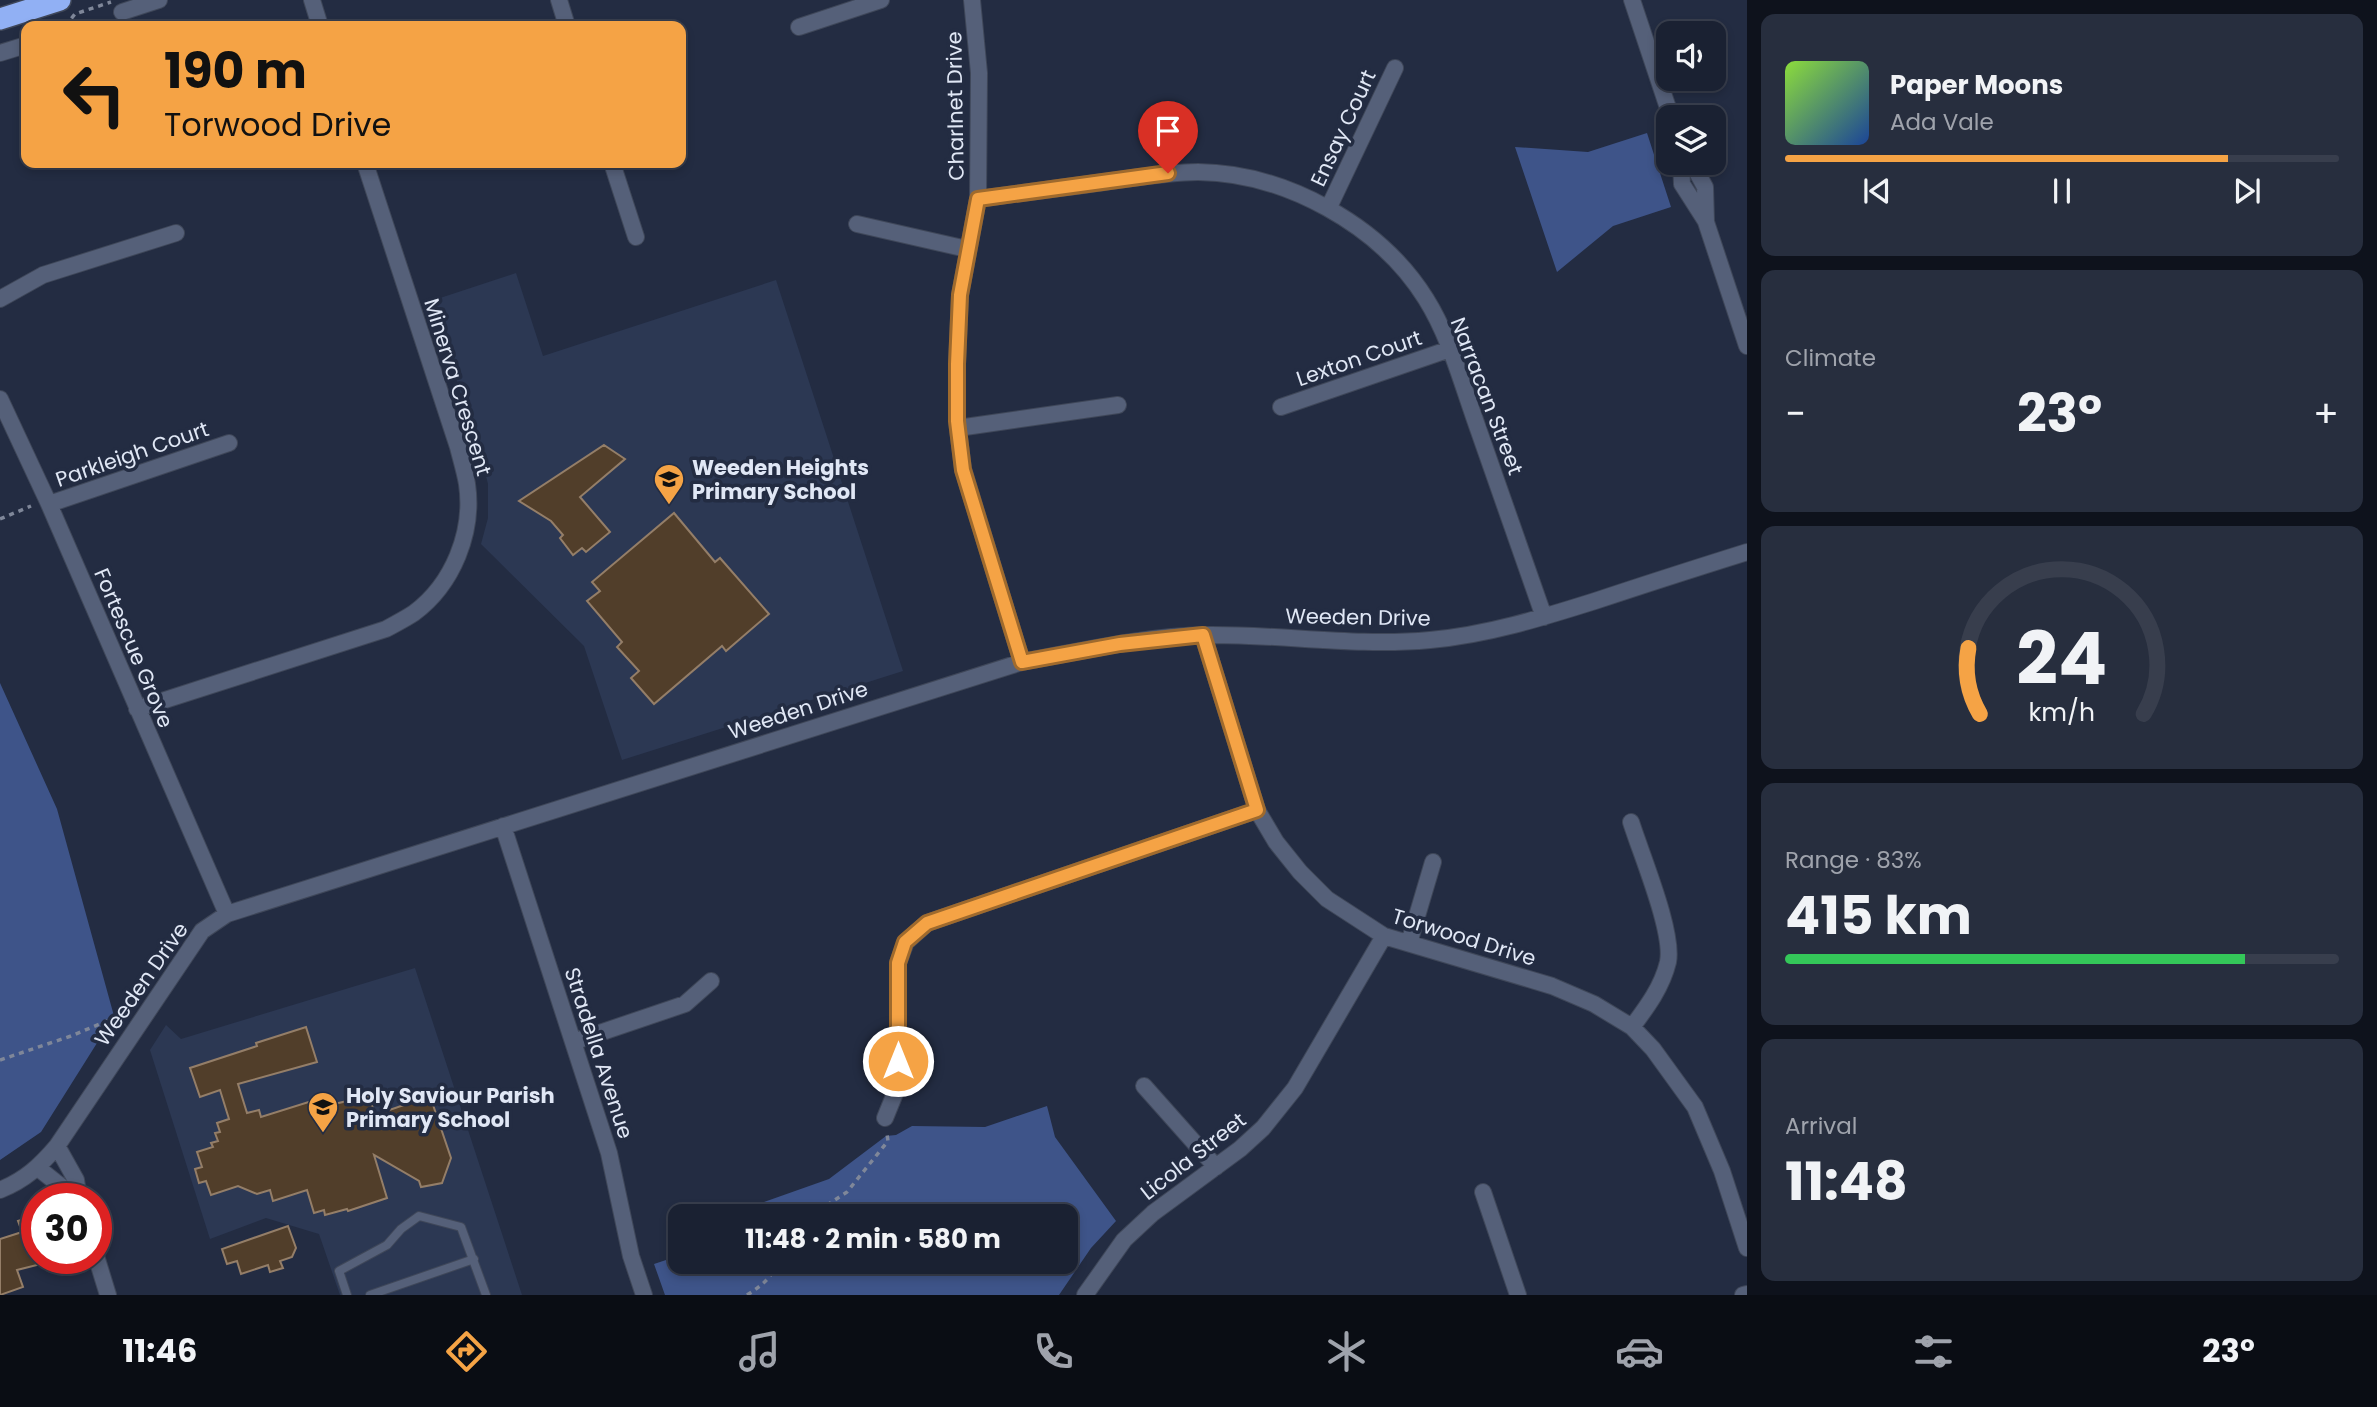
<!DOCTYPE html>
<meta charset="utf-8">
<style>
:root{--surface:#1a2132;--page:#272e3e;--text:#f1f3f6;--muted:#9fa3ac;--line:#383e4d;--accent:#f5a345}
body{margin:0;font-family:Poppins,sans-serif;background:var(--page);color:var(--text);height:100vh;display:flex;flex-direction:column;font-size:26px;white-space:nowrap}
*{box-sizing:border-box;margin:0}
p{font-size:23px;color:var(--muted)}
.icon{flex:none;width:38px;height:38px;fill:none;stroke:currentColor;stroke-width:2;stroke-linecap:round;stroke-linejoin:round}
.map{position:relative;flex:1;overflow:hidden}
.sheet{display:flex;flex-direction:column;gap:14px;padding:14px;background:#0e121c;width:630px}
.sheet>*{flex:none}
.hud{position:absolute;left:21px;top:21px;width:665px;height:147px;border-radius:14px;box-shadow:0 4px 10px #0003,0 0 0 2px var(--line);background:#f5a345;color:#111;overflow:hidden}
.buttons{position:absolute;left:1656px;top:21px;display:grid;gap:14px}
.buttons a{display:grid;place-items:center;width:70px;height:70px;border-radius:14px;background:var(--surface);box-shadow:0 4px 10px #0003,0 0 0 2px var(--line);font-size:35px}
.speed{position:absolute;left:21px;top:1183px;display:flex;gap:14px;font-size:35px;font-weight:700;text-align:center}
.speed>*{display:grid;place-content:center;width:91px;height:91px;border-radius:50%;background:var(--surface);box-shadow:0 4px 10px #0003,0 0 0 2px var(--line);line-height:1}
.speed .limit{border:10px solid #d22;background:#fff;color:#111}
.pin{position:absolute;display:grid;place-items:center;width:60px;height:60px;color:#fff;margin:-72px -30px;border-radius:50% 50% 50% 0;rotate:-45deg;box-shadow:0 0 7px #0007}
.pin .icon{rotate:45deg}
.me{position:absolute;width:77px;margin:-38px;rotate:0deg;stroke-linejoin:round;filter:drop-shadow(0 0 5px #0008)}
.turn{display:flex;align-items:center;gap:24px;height:147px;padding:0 28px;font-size:32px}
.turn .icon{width:91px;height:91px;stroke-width:2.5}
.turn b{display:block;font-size:49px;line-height:60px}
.big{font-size:52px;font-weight:700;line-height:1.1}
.sheet .card{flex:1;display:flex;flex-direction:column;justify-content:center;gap:10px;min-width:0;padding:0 24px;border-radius:14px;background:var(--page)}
.sheet .dial{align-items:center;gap:0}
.dial svg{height:182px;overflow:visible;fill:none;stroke:var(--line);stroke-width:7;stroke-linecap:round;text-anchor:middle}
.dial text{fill:var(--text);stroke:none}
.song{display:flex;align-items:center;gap:21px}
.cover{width:84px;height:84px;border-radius:10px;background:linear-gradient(135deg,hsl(90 70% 55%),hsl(220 70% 35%))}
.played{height:7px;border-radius:4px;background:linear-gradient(90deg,var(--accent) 80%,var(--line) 80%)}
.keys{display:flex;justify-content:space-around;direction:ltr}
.heat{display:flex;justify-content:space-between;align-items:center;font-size:38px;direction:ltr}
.charge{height:10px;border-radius:5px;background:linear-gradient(90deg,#34c759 83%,var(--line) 0)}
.trip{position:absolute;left:668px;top:1204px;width:410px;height:70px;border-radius:14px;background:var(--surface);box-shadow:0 4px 10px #0003,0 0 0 2px var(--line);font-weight:700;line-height:70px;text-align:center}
.tabs{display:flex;height:112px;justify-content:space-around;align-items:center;background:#0a0d14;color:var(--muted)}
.tabs .icon{width:49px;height:49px}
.tabs .on{color:var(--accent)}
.tabs b{font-size:32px;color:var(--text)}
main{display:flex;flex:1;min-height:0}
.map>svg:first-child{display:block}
.built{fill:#2c3853}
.green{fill:#3e5489}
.building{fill:#513e2a;stroke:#947e68;stroke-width:2}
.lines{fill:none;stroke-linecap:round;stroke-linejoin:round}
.lane-casing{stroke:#3f4759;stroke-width:10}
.street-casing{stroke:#3f4759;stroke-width:18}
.highway-casing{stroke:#3f4759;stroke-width:24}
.path{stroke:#7f8799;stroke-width:3.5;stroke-dasharray:5 5;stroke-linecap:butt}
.lane{stroke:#556079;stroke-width:8}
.street{stroke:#556079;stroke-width:16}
.highway{stroke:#91b0f4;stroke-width:21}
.route-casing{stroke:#9f6a2d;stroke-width:18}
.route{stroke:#f5a345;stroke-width:12}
.labels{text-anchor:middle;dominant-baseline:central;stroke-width:7;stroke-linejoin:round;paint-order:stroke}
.street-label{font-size:21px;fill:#e0e7f5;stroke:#232c42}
.poi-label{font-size:21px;font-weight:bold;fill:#e0e7f5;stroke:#232c42;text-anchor:start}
</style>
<main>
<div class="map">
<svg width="1747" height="1295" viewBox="0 0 1747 1295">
<rect width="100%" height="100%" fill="#232c42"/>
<path class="built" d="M516,273l27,83 233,-76 127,391 -281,89 -38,-114 -103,-102 7,-26v-34l-7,-28 -50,-155z
M415,968l107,327h-182l-21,-61 -53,-16 -56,21 -60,-189 16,-25 15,14z"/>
<path class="green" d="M1647,133l24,74 -58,19 -56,46 -42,-125 73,5z
M0,683l57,126 57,207 -73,116 -41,28z
M1047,1106l8,31 61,84 -25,27 -32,47h-394l-11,-31 27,-9v7h385v-46h-297l-5,-14 65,-23 57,-43 10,-1 16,-9 73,1z"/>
<path class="building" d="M604,445l21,14 -45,38 30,35 -24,20 -4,-4 -9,7 -13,-17 3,-3 -12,-14 -32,-20z
M674,513l41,49 5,-4 49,56 -43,37 -4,-5 -68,58 -23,-26 8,-7 -22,-24 5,-5 -35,-41 13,-10 -8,-9z
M306,1027l11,35 -79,22 9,29 12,-3 2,7 70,-22 3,9 35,-8 6,19 55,-19 21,62 -9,25 -21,4 -2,-6 -45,-26 13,43 -39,13 -1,-2 -22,6 -1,-5 -10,3 -7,-23 -34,11 -3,-11 -13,4 -19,-8 -27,9 -5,-14 -7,2 -4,-14 7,-2 -5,-15 16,-5 -2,-4 7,-2 -3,-8 5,-1 -3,-9 12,-4 -9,-29 -20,7 -10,-29 67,-22 -1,-3z
M37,1215v50l-20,5 6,17 -23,8v-56l22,-7 -4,-11z
M288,1226l8,22 -4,9 -12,4 3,7 -13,4 -2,-7 -27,9 -4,-13 -10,3 -5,-15z"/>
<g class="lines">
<g class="lane-casing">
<path id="lane" d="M347,1295l-8,-24 48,-26 14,-16 18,-13 42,11 25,68
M370,1295l104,-36"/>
</g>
<g class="street-casing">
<path id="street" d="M312,0l8,26
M559,0l8,26
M972,0l7,73 -1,126 -18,96 -3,69v57l6,48 59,193
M1632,0l39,117
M122,12l37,-12
M799,27l82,-27
M0,53l26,-8
M612,163l24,74
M1681,163l1,21 23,36
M1692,163l13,24 1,35 41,124
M978,199c41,-6 84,-11 126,-17 31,-4 63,-10 94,-10 87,1 182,53 228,127 22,35 34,78 48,118 23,66 46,133 70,200
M1329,207l66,-139
M857,224l110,25
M0,299l43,-24 133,-42
M0,399l49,105 178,410
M1281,407l169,-58
M958,428l160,-23
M49,504l180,-61
M1203,635l54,175 19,32 24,30 27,27 57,37 168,50 42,18 38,23 21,22 42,58 27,64 25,77
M137,709l249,-80c9,-5 19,-10 28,-16 39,-29 60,-81 53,-129 -2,-12 -6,-25 -9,-37l-93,-284
M1631,822c10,32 43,110 37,140 -6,25 -21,45 -36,65
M503,826l106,327 22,103 13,39
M1409,943l24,-81
M573,1042l112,-38 26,-23
M1144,1086l72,81
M885,1118l13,-32v-123l8,-21 21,-19 330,-113
M57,1146l19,34 3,19
M38,1168l39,31
M0,1190c25,-10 40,-24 57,-44l145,-215 25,-17 795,-252c60,-11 124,-26 184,-27 75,-1 149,12 224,5 57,-5 111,-22 165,-39 51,-17 101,-33 152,-49
M1483,1192l35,103
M96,1256l12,39
M1085,1295l39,-55 29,-27 87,-64 23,-21 32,-40 89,-152
M1743,1295l4,-1"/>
</g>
<g class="highway-casing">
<path id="highway" d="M0,19l60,-19"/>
</g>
<path class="path" d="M65,26l10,-12 36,-12
M1668,136v13
M0,519l31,-13
M0,1060l71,-24 48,-20
M810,1216l37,-24 41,-51 -1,-7
M747,1295c14,-9 25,-17 30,-33"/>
<use href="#lane" class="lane"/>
<use href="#street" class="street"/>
<use href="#highway" class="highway"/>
</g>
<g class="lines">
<g class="route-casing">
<path id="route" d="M898,1061v-98l7,-21 22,-19 330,-113 -54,-175 -83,9 -98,18 -59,-192 -6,-49v-57l3,-69 18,-96 190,-26"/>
</g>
<use href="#route" class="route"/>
</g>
<defs>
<g id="school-pin" transform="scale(1.575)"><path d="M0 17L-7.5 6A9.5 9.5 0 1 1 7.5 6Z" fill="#f5a345" stroke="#232c42"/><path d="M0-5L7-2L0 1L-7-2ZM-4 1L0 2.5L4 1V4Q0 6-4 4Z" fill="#111"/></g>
</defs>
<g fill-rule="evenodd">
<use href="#school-pin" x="669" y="479"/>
<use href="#school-pin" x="323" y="1107"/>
</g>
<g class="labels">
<g class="street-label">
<text transform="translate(955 106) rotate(-91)">Charlnet Drive</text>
<text transform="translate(1343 128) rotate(-65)">Ensay Court</text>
<text transform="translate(1359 358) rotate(-19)">Lexton Court</text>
<text transform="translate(458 387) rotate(73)">Minerva Crescent</text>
<text transform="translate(1487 396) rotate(69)">Narracan Street</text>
<text transform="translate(132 454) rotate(-19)">Parkleigh Court</text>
<text transform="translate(1358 617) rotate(1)">Weeden Drive</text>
<text transform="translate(134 648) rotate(67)">Fortescue Grove</text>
<text transform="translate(798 710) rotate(-18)">Weeden Drive</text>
<text transform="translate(1464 937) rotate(17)">Torwood Drive</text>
<text transform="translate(141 984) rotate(-55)">Weeden Drive</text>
<text transform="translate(599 1053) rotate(72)">Stradella Avenue</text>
<text transform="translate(1193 1156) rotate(-38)">Licola Street</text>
</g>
<g class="poi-label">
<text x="692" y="467">Weeden Heights<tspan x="692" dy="24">Primary School</tspan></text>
<text x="346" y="1095">Holy Saviour Parish<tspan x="346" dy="24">Primary School</tspan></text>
</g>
</g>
</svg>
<div class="buttons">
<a><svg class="icon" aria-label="sound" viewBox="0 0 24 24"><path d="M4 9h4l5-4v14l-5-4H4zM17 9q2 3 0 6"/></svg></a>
<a><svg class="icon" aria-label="layers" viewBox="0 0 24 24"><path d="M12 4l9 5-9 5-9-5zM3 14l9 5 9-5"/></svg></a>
</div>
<div class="speed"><div class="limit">30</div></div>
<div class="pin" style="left:1168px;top:173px;background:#d93025"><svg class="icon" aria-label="arrive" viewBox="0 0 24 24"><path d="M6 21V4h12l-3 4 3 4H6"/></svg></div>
<svg class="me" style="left:898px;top:1061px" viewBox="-20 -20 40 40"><circle r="17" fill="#f5a345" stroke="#fff" stroke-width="3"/><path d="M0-11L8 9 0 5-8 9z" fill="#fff"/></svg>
<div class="trip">11:48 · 2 min · 580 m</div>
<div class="hud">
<div class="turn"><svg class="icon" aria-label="left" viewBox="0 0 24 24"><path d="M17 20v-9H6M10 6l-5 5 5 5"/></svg><div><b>190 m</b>Torwood Drive</div></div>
</div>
</div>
<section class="sheet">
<div class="card">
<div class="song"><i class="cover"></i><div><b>Paper Moons</b><p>Ada Vale</p></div></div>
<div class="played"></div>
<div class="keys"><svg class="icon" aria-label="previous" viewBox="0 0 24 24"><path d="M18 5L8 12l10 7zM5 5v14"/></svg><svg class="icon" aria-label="pause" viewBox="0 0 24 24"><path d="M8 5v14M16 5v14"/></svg><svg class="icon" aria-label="next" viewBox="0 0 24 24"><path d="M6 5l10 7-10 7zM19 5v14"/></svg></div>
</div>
<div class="card"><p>Climate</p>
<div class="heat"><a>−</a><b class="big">23°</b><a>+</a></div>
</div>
<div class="card dial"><svg viewBox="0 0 100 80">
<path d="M14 69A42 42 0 1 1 86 69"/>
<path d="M14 69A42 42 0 0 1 9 40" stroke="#f5a345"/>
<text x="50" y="56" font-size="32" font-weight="700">24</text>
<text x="50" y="72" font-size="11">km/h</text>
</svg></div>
<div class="card"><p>Range · 83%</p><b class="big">415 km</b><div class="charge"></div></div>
<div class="card"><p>Arrival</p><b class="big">11:48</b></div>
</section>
</main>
<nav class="tabs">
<b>11:46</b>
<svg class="icon on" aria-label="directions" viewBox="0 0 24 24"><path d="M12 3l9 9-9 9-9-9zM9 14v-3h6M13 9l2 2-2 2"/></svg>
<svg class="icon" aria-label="music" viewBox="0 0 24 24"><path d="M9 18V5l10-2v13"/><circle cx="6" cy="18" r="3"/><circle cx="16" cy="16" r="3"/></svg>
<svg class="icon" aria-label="phone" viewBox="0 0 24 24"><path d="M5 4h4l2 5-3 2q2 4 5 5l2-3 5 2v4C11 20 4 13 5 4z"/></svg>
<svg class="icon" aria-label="climate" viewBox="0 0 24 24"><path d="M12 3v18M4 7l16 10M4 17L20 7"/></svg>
<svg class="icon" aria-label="car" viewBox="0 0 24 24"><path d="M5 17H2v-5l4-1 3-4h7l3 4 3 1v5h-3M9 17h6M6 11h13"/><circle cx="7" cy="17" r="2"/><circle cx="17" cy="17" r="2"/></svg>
<svg class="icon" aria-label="filters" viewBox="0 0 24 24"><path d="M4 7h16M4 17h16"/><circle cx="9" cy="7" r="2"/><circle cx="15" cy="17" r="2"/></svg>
<b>23°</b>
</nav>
